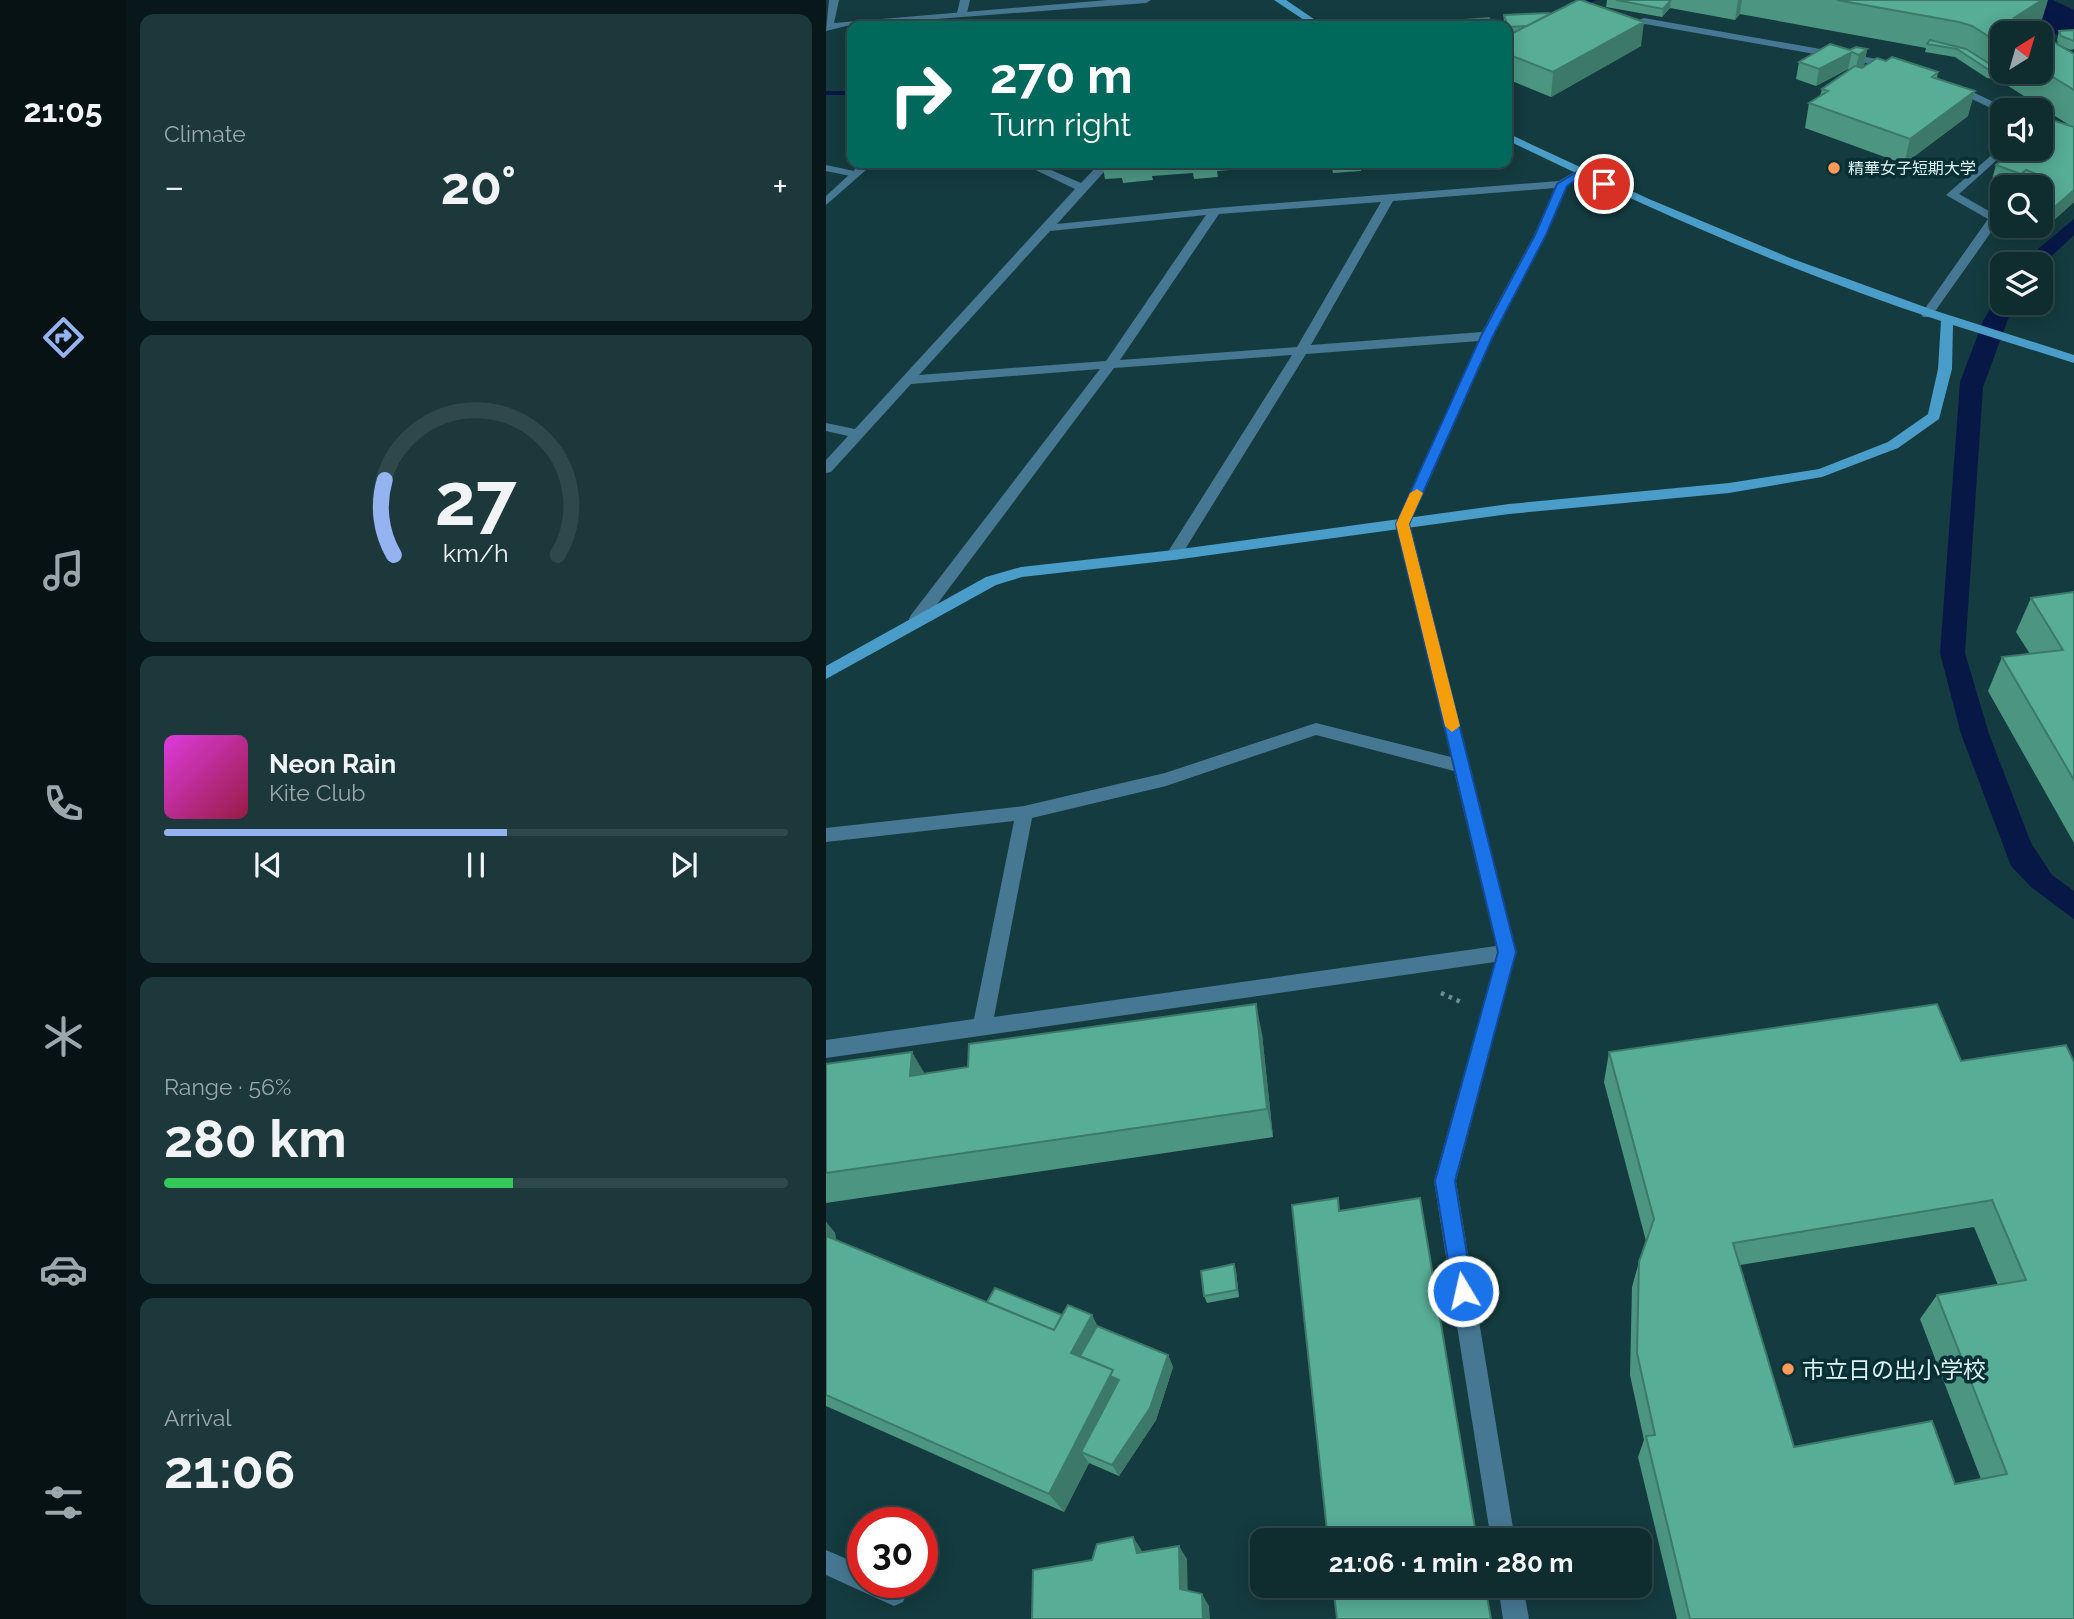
<!DOCTYPE html>
<meta charset="utf-8">
<style>
:root{--surface:#0f2c2f;--page:#1d383b;--text:#f1f3f6;--muted:#9ba7aa;--line:#2f484b;--accent:#95b2f1}
body{margin:0;font-family:Raleway,"Noto Sans JP",sans-serif;background:var(--page);color:var(--text);height:100vh;display:flex;flex-direction:column;font-size:26px;white-space:nowrap}
*{box-sizing:border-box;margin:0}
p{font-size:23px;color:var(--muted)}
.icon{flex:none;width:38px;height:38px;fill:none;stroke:currentColor;stroke-width:2;stroke-linecap:round;stroke-linejoin:round}
.map{position:relative;flex:1;overflow:hidden}
.panel{display:flex;flex-direction:column;gap:14px;padding:14px;background:#08181a;width:700px}
.panel>*{flex:none}
.banner{position:absolute;left:21px;top:21px;width:665px;height:147px;border-radius:14px;box-shadow:0 4px 18px #0003,0 0 0 2px var(--line);background:#00695c;color:#fff;overflow:hidden}
.needle{width:46px;rotate:37deg}
.buttons{position:absolute;left:1164px;top:21px;display:grid;gap:14px}
.buttons a{display:grid;place-items:center;width:63px;height:63px;border-radius:14px;background:var(--surface);box-shadow:0 4px 18px #0003,0 0 0 2px var(--line);font-size:35px}
.speed{position:absolute;left:21px;top:1507px;display:flex;gap:14px;font-size:35px;font-weight:700;text-align:center}
.speed>*{display:grid;place-content:center;width:91px;height:91px;border-radius:50%;background:var(--surface);box-shadow:0 4px 18px #0003,0 0 0 2px var(--line);line-height:1}
.speed .limit{border:10px solid #d22;background:#fff;color:#111}
.pin{position:absolute;display:grid;place-items:center;width:60px;height:60px;color:#fff;margin:-30px;border:4px solid #fff;border-radius:50%;box-shadow:0 2px 7px #0007}
.me{position:absolute;width:77px;margin:-38px;rotate:351deg;stroke-linejoin:round;filter:drop-shadow(0 0 5px #0008)}
.turn{display:flex;align-items:center;gap:24px;height:147px;padding:0 28px;font-size:32px}
.turn .icon{width:91px;height:91px;stroke-width:2.5}
.turn b{display:block;font-size:49px;line-height:60px}
.big{font-size:52px;font-weight:700;line-height:1.1}
.panel .widget{flex:1;display:flex;flex-direction:column;justify-content:center;gap:10px;min-width:0;padding:0 24px;border-radius:14px;background:var(--page)}
.panel .dial{align-items:center;gap:0}
.dial svg{height:182px;overflow:visible;fill:none;stroke:var(--line);stroke-width:7;stroke-linecap:round;text-anchor:middle}
.dial text{fill:var(--text);stroke:none}
.song{display:flex;align-items:center;gap:21px}
.cover{width:84px;height:84px;border-radius:10px;background:linear-gradient(135deg,hsl(300 70% 55%),hsl(340 70% 35%))}
.played{height:7px;border-radius:4px;background:linear-gradient(90deg,var(--accent) 55%,var(--line) 55%)}
.keys{display:flex;justify-content:space-around;direction:ltr}
.heat{display:flex;justify-content:space-between;align-items:center;font-size:38px;direction:ltr}
.charge{height:10px;border-radius:5px;background:linear-gradient(90deg,#34c759 56%,var(--line) 0)}
.trip{position:absolute;left:424px;top:1528px;width:402px;height:70px;border-radius:14px;background:var(--surface);box-shadow:0 4px 18px #0003,0 0 0 2px var(--line);font-weight:700;line-height:70px;text-align:center}
main{display:flex;flex:1;min-height:0}
.tabs{display:flex;flex-direction:column;width:126px;justify-content:space-around;align-items:center;background:#061213;color:var(--muted)}
.tabs .icon{width:49px;height:49px}
.tabs .current{color:var(--accent)}
.tabs b{font-size:32px;color:var(--text)}
.map>svg:first-child{display:block}
.water{fill:#071847}
.lines{fill:none;stroke-linecap:round;stroke-linejoin:round}
.stream{fill:#071847;fill-rule:evenodd}
.river{fill:#071847;fill-rule:evenodd}
.path{stroke:#708f92;stroke-width:4.5;stroke-dasharray:3.5 5;stroke-linecap:butt}
.lane{fill:#477893;fill-rule:evenodd}
.street{fill:#477893;fill-rule:evenodd}
.secondary{fill:#4a9dc8;fill-rule:evenodd}
.wall{fill:#4b9581;fill-rule:evenodd}
.shaded-wall{fill:#3d7969}
.building{fill:#57ad96;stroke:#3d7969;stroke-width:2;fill-rule:evenodd}
.route{fill:#1a73e8;stroke:#114b97;stroke-width:2}
.slow{fill:#f59e0b}
.poi-dot{fill:#fe9b58;stroke:#083034;stroke-width:2.5}
.labels{text-anchor:middle;dominant-baseline:central;stroke-width:7;stroke-linejoin:round;paint-order:stroke}
.far-poi-label{font-size:16px;fill:#def3f5;stroke:#083034;text-anchor:start}
.near-poi-label{font-size:23px;fill:#def3f5;stroke:#083034;text-anchor:start}
</style>
<main>
<nav class="tabs">
<b>21:05</b>
<svg class="icon current" aria-label="directions" viewBox="0 0 24 24"><path d="M12 3l9 9-9 9-9-9zM9 14v-3h6M13 9l2 2-2 2"/></svg>
<svg class="icon" aria-label="music" viewBox="0 0 24 24"><path d="M9 18V5l10-2v13"/><circle cx="6" cy="18" r="3"/><circle cx="16" cy="16" r="3"/></svg>
<svg class="icon" aria-label="phone" viewBox="0 0 24 24"><path d="M5 4h4l2 5-3 2q2 4 5 5l2-3 5 2v4C11 20 4 13 5 4z"/></svg>
<svg class="icon" aria-label="climate" viewBox="0 0 24 24"><path d="M12 3v18M4 7l16 10M4 17L20 7"/></svg>
<svg class="icon" aria-label="car" viewBox="0 0 24 24"><path d="M5 17H2v-5l4-1 3-4h7l3 4 3 1v5h-3M9 17h6M6 11h13"/><circle cx="7" cy="17" r="2"/><circle cx="17" cy="17" r="2"/></svg>
<svg class="icon" aria-label="filters" viewBox="0 0 24 24"><path d="M4 7h16M4 17h16"/><circle cx="9" cy="7" r="2"/><circle cx="15" cy="17" r="2"/></svg>
</nav>
<section class="panel">
<div class="widget"><p>Climate</p>
<div class="heat"><a>−</a><b class="big">20°</b><a>+</a></div>
</div>
<div class="widget dial"><svg viewBox="0 0 100 80">
<path d="M14 69A42 42 0 1 1 86 69"/>
<path d="M14 69A42 42 0 0 1 10 36" stroke="#95b2f1"/>
<text x="50" y="56" font-size="32" font-weight="700">27</text>
<text x="50" y="72" font-size="11">km/h</text>
</svg></div>
<div class="widget">
<div class="song"><i class="cover"></i><div><b>Neon Rain</b><p>Kite Club</p></div></div>
<div class="played"></div>
<div class="keys"><svg class="icon" aria-label="previous" viewBox="0 0 24 24"><path d="M18 5L8 12l10 7zM5 5v14"/></svg><svg class="icon" aria-label="pause" viewBox="0 0 24 24"><path d="M8 5v14M16 5v14"/></svg><svg class="icon" aria-label="next" viewBox="0 0 24 24"><path d="M6 5l10 7-10 7zM19 5v14"/></svg></div>
</div>
<div class="widget"><p>Range · 56%</p><b class="big">280 km</b><div class="charge"></div></div>
<div class="widget"><p>Arrival</p><b class="big">21:06</b></div>
</section>
<div class="map">
<svg width="1248" height="1619" viewBox="0 0 1248 1619">
<rect width="100%" height="100%" fill="#143b3f"/>
<path class="water" d="M1248,219v16l-33,31 -21,-2z
M1176,289v14h12l-31,84 -18,266 24,81 42,109 21,32 22,16v28l-43,-32 -20,-21 -50,-132 -21,-81 20,-271 23,-61z"/>
<g class="lines">
<path class="stream" d="M762,0h8l-20,10 -5,-1z
M692,16l3,2 -1,1 -41,7h-15z
M0,91h26v4h-26z"/>
<path class="river" d="M1173,0h54l21,10v30c-23,-6 -61,-20 -75,-40z"/>
<path class="path" d="M615,993l20,9"/>
<path class="lane" d="M134,0h10l-3,13 -5,3 -5,-3z
M818,18l250,44 5,3 -5,3 -249,-44 -25,10 -5,-3z
M1127,83l54,25 1,2 -9,2 -50,-24 -1,-2z
M1176,146v3h6l-1,2 -48,43 42,24 -70,99h-8l-2,-3 67,-95 -42,-24z
M0,165l33,7 2,2 -6,3 -29,-6z
M0,1550l37,16v16l40,2 4,9 -4,9 -9,4 -68,-31z"/>
<path class="street" d="M3,0h10l-5,23 274,-23h43l-5,3 -300,23 -20,5z
M36,163h12l-48,42v-9z
M195,163h14l46,20 19,-20h12l-55,61 158,-16 344,-27 17,-10 10,2 -19,13 -21,49 -53,101 -83,188 106,428 -60,229 59,359h-24l-57,-359 61,-219 -669,96v-18l148,-21 40,-198 -188,21v-14l198,-22 141,-33 151,-50 135,34 -55,-233 83,-183 -173,13 -127,205 -5,1 -8,-5 126,-200 -178,13 -191,255h-12l-2,-4 2,-4 189,-246 -189,15 -80,88 -5,1v-13l22,-24 -22,-5v-8l29,6 220,-240zM729,188l-21,47 -52,97 -171,13 82,-144zM555,202l-84,145 -177,13 99,-146zM380,215l-100,146 -187,14 131,-144zM490,735l138,36 42,175 -502,71 38,-199 134,-32z
M672,1586h25l6,33h-26z"/>
<path class="secondary" d="M448,0h12l38,26h-11z
M681,133l142,66 141,59 143,52 141,45v8l-121,-38 -1,44 -13,50 -41,29 -76,29 -93,16 -220,21 -335,46 -152,17 -26,8 -170,94v-13l160,-89 35,-10 153,-17 335,-46 220,-21 90,-14 69,-27 40,-28 10,-45 3,-48c-149,-49 -293,-112 -434,-181z"/>
</g>
<path class="wall" d="M781,0h357l76,26 -6,4 -32,3v39h38v-38l18,10 -1,-4 2,-9 15,-1v19l-3,1 -10,-4 13,8v148l-30,27 -9,-3h5v-39h-38l-11,-4 5,-18 73,-40 -70,-45 -12,-2 -32,-21 -30,-5 1,-4 -186,-34 -5,6 -65,-12 -8,9 -56,-10z
M724,14l91,32 -90,51 -44,-18v-43l1,-1 -1,-9h-3l-1,-2 1,-9z
M637,20l29,4v2h-29z
M1041,49l-3,17 -4,2 26,-7 52,11 -1,6 31,38 -64,48 -99,-36 4,-25 11,-7 2,-7 28,-19 -2,-1 -32,17 -20,-7 3,-17 51,-12z
M681,133l5,3v17l-5,1z
M276,163h227v5l-23,2 -1,-6 -88,7 1,6 -24,2 -1,-6 -41,3 1,4 -30,3 -1,-5 -17,1z
M505,163h29l1,8 -28,2z
M1248,592v251l-86,-152 14,-34 28,-3 -14,-22 15,-34z
M436,1034l11,103 -447,66v-139l99,10z
M1240,1045l8,574h-397l-39,-162 6,-17 -14,-65 2,-88 7,-25 7,-21 -42,-159 5,-30 352,9zM1148,1227l24,58 -61,10 -17,24 61,160 -26,5 -161,-37 -54,-182z
M0,1222l9,11 1,7 151,62 75,13h30l5,11 71,29 5,12 -17,53 -37,56 -30,-13 -25,49 -238,-106z
M408,1264l2,7 3,26 -32,6 -3,-7z"/>
<path class="shaded-wall" d="M845,0l-1,8 -8,9 1,-8z
M912,0h4l-2,14 -5,6z
M1216,0h6l-8,26 -11,7 -15,-15z
M818,22l-3,24 -90,51 2,-25z
M1041,49l-3,17 -9,5 4,-16z
M1026,52l-4,17 -32,17 3,-17z
M1149,91l-7,25 -64,48 6,-25z
M1200,170l-6,17h-3l4,-13z
M1248,190v12l-30,27 6,-18z
M430,1004l6,30 11,103 -6,-28z
M86,1052l17,29 -19,-5z
M0,1222l9,11 1,9 -10,9z
M408,1264l2,7 3,26 -2,-7z
M266,1315l12,24 -16,28 -17,-14z
M342,1355l5,12 -17,53 -37,56 -7,-11z
M287,1370l12,22 -44,60 8,11 -25,49 -15,-18z
M307,1537l9,14 5,15 -10,-13z
M353,1546l8,13 1,42 -8,-12z
M376,1594l7,12 1,13h-7z"/>
<path class="building" d="M752,0h3l63,22 -91,50 -46,-18v-18z
M790,0h55l-8,9z
M1011,0h205l-28,18 26,15h-38v12l-30,-19 -13,-4z
M723,13l1,1 -23,12 -19,1 -4,-12z
M663,18l3,6 -25,2 -4,-6z
M627,22l5,4h-20z
M494,23l5,3h-19z
M1248,30v11l-13,-5 -2,-5z
M1214,34l34,20v36l-34,-21z
M1104,40l36,9 35,22 -12,-1 -32,-21 -30,-5z
M1004,44l20,6 6,-3 11,2 -8,6 -7,-3 -33,17 -20,-7z
M1066,57l46,15 -6,5 43,14 -65,48 -101,-36 19,-12 -6,-2 33,-23 7,2 15,-10 9,3z
M1226,120l22,7v63l-24,21 -10,-3v-21h-7l12,-10 -19,-7 -5,4 -25,-9 21,-16h23v-20z
M506,163h21l-21,1z
M1204,181l7,3 -4,3h-9z
M1248,592v188l-72,-123 61,-7 -32,-52z
M430,1004l11,105 -441,64v-109l86,-12 -2,24 58,-9 1,-23z
M1111,1004l24,57 105,-16 8,17v557h-384l-44,-183 9,-1 -18,-82 2,-91 15,-43 -45,-167zM1166,1200l34,80 -89,15 70,179 -52,10 -23,-63 -138,26 -61,-204z
M512,1198l1,13 81,-13 57,342h-149l-36,-335z
M0,1236l228,94 14,-25 24,10 -21,38 42,17 -64,124 -223,-99z
M408,1264l3,26 -33,6 -3,-25z
M169,1288l67,27 -8,15 -67,-28z
M271,1326l71,29 -18,53 -38,57 -31,-13 38,-72 -9,-4 3,-6 -33,-14z
M307,1537l4,16 42,-7 1,43 22,5 1,25h-171l1,-49 59,-10 5,-16z
M507,1586h152l6,33h-154z"/>
<path class="route" d="M754,170l29,14 -5,3 -23,-10 -14,9 -21,49 -53,101 -84,188 107,428 -61,229 18,110 -3,7 -7,3 -7,-3 -3,-7 -18,-110 63,-229 -102,-428 85,-188 54,-101 22,-51z"/>
<path class="slow" d="M591,489l6,4 -14,31 51,202 -8,6 -7,-6 -49,-202 14,-31z"/>
<g class="poi-dot">
<circle cx="1008" cy="168" r="7"/>
<circle cx="962" cy="1369" r="7"/>
</g>
<g class="labels">
<g class="far-poi-label">
<text x="1022" y="168">精華女子短期大学</text>
</g>
<g class="near-poi-label">
<text x="976" y="1369">市立日の出小学校</text>
</g>
</g>
</svg>
<div class="buttons">
<a><svg class="needle" viewBox="-14 -14 28 28"><path d="M0-13l5 13h-10z" fill="#e53935"/><path d="M0 13l5-13h-10z" fill="#9ba7aa"/></svg></a>
<a><svg class="icon" aria-label="sound" viewBox="0 0 24 24"><path d="M4 9h4l5-4v14l-5-4H4zM17 9q2 3 0 6"/></svg></a>
<a><svg class="icon" aria-label="search" viewBox="0 0 24 24"><circle cx="10" cy="10" r="6"/><path d="M15 15l6 6"/></svg></a>
<a><svg class="icon" aria-label="layers" viewBox="0 0 24 24"><path d="M12 4l9 5-9 5-9-5zM3 14l9 5 9-5"/></svg></a>
</div>
<div class="speed"><div class="limit">30</div></div>
<div class="pin" style="left:778px;top:184px;background:#d93025"><svg class="icon" aria-label="arrive" viewBox="0 0 24 24"><path d="M6 21V4h12l-3 4 3 4H6"/></svg></div>
<svg class="me" style="left:637px;top:1291px" viewBox="-20 -20 40 40"><circle r="17" fill="#1a73e8" stroke="#fff" stroke-width="3"/><path d="M0-11L8 9 0 5-8 9z" fill="#fff"/></svg>
<div class="trip">21:06 · 1 min · 280 m</div>
<div class="banner">
<div class="turn"><svg class="icon" aria-label="right" viewBox="0 0 24 24"><path d="M7 20v-9h11M14 6l5 5-5 5"/></svg><div><b>270 m</b>Turn right</div></div>
</div>
</div>
</main>
